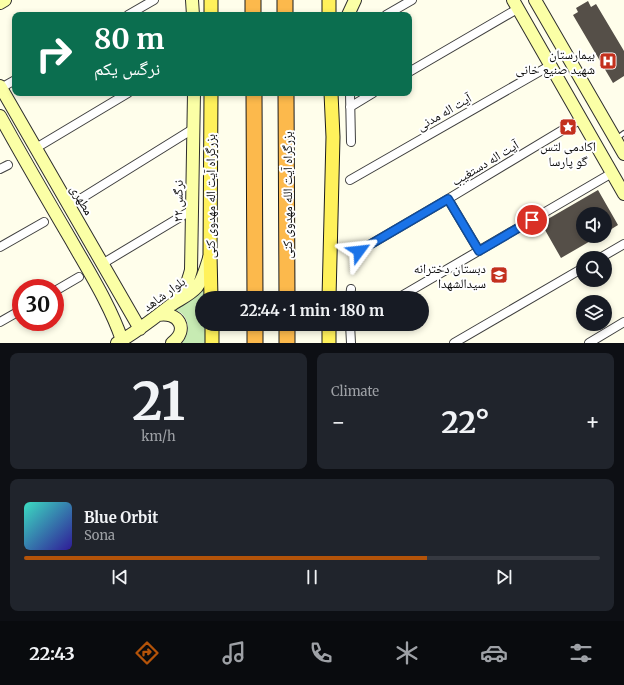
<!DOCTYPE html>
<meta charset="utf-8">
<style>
:root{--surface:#171b24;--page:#20242c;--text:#f1f3f6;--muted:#9ea1a6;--line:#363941;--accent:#b45309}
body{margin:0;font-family:Merriweather,"Noto Naskh Arabic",serif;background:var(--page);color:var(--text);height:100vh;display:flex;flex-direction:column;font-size:15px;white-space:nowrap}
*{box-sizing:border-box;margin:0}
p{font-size:13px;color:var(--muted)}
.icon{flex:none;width:22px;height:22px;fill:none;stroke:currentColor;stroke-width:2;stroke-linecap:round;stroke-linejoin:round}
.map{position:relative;height:343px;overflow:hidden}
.sheet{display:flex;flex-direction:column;gap:10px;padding:10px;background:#0d0f14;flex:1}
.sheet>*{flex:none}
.hud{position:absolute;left:12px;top:12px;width:400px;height:84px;border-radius:8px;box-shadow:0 2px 6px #0003;background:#0b6e4f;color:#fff;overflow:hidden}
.tools{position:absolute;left:576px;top:207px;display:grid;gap:8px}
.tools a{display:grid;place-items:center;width:36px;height:36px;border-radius:50%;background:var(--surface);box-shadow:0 2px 6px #0003;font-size:20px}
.speed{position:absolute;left:12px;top:279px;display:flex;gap:8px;font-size:20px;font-weight:700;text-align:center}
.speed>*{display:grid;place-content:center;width:52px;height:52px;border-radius:50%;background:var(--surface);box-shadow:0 2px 6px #0003;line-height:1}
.speed .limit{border:6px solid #d22;background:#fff;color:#111}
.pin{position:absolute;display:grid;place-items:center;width:34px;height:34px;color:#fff;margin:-17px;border:2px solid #fff;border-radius:50%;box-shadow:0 1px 4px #0007}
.me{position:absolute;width:44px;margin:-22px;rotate:60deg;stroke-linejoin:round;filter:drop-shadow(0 0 3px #0008)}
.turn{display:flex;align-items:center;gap:14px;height:84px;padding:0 16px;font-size:18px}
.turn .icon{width:52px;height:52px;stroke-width:2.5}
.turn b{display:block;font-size:28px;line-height:34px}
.big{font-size:30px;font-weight:700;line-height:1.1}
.sheet .widget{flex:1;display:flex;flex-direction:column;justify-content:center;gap:6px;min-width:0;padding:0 14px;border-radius:8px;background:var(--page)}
.sheet .dial{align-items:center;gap:0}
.dial b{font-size:52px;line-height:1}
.song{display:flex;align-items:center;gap:12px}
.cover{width:48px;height:48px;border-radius:6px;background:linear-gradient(135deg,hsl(170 70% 55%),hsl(250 70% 35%))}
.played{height:4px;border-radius:2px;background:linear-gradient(90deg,var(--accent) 70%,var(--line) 70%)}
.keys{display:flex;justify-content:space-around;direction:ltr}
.heat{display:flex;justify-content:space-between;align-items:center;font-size:22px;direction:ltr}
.sheet .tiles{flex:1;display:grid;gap:10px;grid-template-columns:1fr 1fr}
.widget:last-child{grid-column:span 2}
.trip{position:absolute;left:195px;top:291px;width:234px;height:40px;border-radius:20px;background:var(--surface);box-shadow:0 2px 6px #0003;font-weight:700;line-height:40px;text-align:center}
.dock{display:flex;height:64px;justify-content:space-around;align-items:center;background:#090b0e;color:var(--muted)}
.dock .icon{width:28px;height:28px}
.dock .active{color:var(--accent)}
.dock b{font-size:18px;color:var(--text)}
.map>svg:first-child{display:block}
.green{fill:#c7ebb3}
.building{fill:#554f48}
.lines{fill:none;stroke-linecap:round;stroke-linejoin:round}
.lane-casing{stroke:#3f3f3f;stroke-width:6}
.street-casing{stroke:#3f3f3f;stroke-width:10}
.secondary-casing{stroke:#2e2e2e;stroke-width:14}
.primary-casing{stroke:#1d1d1d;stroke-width:15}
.highway-casing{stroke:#1d1d1d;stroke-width:17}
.lane{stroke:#fff;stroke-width:4}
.street{stroke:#fff;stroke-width:8}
.secondary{stroke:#fbffa6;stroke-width:12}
.primary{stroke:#fff15b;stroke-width:13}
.highway{stroke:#fcb94c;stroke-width:15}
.route-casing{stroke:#114b97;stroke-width:10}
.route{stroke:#1a73e8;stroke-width:7}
.labels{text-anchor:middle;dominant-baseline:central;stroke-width:4;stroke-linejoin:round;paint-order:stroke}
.poi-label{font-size:13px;fill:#0c0c0c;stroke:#fff;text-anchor:end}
.street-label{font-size:13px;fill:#0c0c0c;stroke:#fff}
</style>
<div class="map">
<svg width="624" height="343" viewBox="0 0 624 343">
<rect width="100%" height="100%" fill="#fffeeb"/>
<path class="green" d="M205,278v20h-3v26h3v19h-23c7,-8 9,-22 -1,-30 -2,-2 -6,-3 -9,-4z"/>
<path class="building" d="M588,1l3,6 5,-3 28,47v25l-11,7 -40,-68 5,-3 -2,-4z
M598,190l20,35 -13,8v-19h-22v22h16l-38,22 -20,-35z"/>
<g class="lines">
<g class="lane-casing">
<path id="lane" d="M616,139l8,-6"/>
</g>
<g class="street-casing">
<path id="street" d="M128,15l26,-15
M386,15l26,-15
M409,72l110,-64
M1,88l14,-8
M350,93l1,49
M350,107l23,-14
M36,148l92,-55
M0,169l8,-4
M350,180l201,-115
M448,199l31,52
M69,206l124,-77
M0,247l44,-25
M359,251l89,-52 133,-80
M600,258l24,-14
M102,264l90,-54
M55,291l24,-14
M350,298l1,-9
M398,298l214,-125
M0,322l21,-12
M350,324l1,19
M454,343l129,-75
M589,343l35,-21"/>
</g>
<g class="secondary-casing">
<path id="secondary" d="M192,0l1,15
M513,0l111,194
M535,0l89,154
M0,3l5,-3
M348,15l7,-15
M0,86l140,243
M0,116c23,42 47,83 71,124 18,32 39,65 51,100
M173,304c11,-12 14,-19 18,-34l3,-177
M158,315c20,-4 32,14 14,28
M117,343c20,-11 37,-25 54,-38 9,-6 19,-10 26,-18 6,-8 9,-19 12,-29"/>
</g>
<g class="primary-casing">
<path id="primary" d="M329,0v15
M211,15v-15
M211,93l-1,161 1,44
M329,298l4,-161 -2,-44
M212,324v19
M329,324v19"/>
</g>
<g class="highway-casing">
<path id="highway" d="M253,0v15
M285,0v15
M254,93l1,205
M286,93l1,205
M255,324v19
M287,343v-19"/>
</g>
<use href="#lane" class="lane"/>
<use href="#street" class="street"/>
<use href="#secondary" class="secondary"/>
<use href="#primary" class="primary"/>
<use href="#highway" class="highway"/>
</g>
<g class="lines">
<g class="route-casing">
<path id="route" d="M359,251l89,-52 31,52 53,-31"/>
</g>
<use href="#route" class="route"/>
</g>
<defs>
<g id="hospital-square" transform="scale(0.9)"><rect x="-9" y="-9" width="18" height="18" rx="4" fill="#c3301d" stroke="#fff"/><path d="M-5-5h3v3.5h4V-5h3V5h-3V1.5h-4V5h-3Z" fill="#fff"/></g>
<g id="sight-square" transform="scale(0.9)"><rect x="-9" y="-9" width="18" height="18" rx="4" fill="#c3301d" stroke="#fff"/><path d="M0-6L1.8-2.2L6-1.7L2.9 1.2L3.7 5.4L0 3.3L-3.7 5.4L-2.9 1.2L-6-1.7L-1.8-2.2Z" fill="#fff"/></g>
<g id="school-square" transform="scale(0.9)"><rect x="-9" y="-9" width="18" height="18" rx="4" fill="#c3301d" stroke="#fff"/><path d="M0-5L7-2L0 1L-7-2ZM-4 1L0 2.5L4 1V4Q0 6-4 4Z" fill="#fff"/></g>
</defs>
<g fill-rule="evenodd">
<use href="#hospital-square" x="608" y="61"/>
<use href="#sight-square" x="568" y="127"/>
<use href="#school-square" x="499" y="275"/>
</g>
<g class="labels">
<g class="poi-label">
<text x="595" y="54">بیمارستان<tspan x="595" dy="15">شهید صنیع خانی</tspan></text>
<text x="568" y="146" text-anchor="middle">اکادمی لتس<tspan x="568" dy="15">گو پارسا</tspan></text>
<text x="486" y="268">دبستان دخترانه<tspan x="486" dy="15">سیدالشهدا</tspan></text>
</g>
<g class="street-label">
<text transform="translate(444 112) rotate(-30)">آیت اله مدنی</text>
<text transform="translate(485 163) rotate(-31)">آیت اله دستغیب</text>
<text transform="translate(287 195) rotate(-90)">بزرگراه آیت الله مهدوی کنی</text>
<text transform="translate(210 196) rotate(-90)">بزرگراه آیت اله مهدوی کنی</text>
<text transform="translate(82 200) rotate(60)">مطهری</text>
<text transform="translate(178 201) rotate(-89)">نرگس ۲۲</text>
<text transform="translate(164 294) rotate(-36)">بلوار شاهد</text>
</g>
</g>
</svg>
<div class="tools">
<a><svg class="icon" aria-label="sound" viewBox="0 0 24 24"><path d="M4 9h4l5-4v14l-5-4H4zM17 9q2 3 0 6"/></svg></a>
<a><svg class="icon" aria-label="search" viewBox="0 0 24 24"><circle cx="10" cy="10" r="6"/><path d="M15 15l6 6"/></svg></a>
<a><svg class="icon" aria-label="layers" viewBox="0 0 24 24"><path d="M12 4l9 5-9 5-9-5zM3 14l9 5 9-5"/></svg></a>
</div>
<div class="speed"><div class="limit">30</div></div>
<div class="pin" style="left:532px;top:220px;background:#d93025"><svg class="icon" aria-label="arrive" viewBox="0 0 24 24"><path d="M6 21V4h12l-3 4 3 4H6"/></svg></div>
<svg class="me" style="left:359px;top:251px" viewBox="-20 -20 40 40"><path d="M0-17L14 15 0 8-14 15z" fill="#1a73e8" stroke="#fff" stroke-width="4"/></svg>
<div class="trip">22:44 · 1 min · 180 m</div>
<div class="hud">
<div class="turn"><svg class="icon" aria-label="right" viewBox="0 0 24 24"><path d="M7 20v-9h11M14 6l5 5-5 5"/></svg><div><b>80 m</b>نرگس یکم</div></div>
</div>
</div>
<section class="sheet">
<div class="tiles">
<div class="widget dial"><b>21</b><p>km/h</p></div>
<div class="widget"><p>Climate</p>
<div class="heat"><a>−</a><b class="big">22°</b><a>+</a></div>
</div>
<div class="widget">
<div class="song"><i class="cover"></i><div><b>Blue Orbit</b><p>Sona</p></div></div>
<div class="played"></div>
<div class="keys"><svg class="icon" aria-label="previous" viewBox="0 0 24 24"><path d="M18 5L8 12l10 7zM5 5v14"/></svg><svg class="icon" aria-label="pause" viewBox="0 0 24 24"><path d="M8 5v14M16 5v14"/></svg><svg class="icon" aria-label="next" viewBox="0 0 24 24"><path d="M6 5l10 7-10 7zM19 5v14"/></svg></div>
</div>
</div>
</section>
<nav class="dock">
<b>22:43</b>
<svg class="icon active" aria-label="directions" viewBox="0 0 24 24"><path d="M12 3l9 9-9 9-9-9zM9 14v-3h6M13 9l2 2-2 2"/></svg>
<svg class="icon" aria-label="music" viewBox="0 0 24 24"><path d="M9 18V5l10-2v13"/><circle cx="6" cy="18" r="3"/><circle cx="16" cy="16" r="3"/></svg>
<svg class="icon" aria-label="phone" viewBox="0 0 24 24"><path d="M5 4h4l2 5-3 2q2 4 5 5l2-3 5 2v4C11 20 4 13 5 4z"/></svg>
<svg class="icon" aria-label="climate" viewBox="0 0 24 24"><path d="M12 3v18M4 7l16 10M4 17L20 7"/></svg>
<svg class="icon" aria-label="car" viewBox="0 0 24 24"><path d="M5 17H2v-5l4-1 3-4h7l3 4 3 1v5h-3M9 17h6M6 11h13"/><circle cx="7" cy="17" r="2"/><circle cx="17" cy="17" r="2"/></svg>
<svg class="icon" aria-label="filters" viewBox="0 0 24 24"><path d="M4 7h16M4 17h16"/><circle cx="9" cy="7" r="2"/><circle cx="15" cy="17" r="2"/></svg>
</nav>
